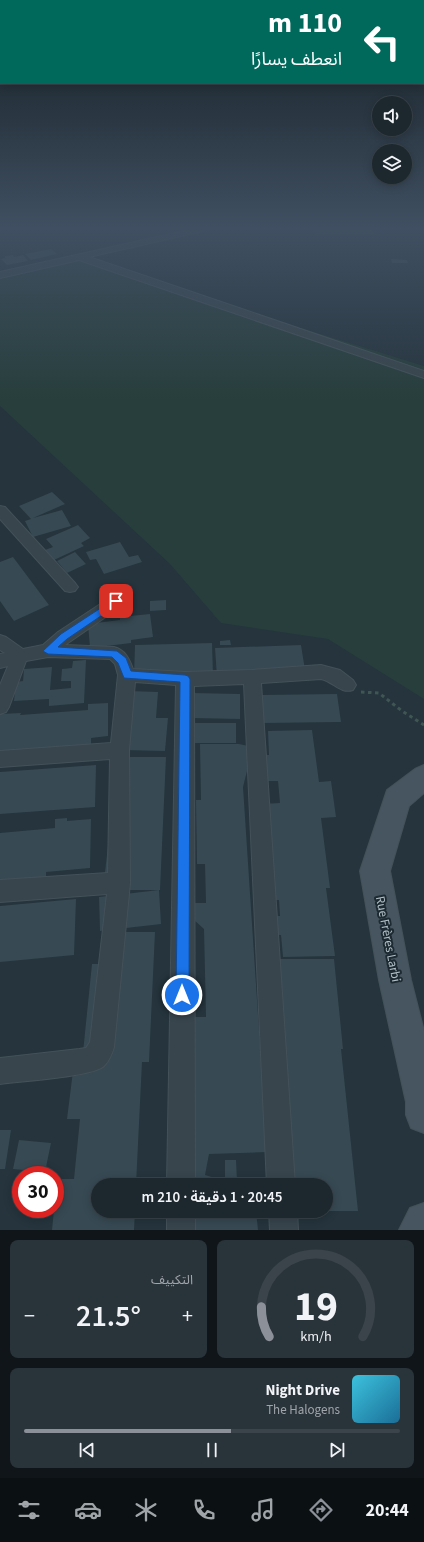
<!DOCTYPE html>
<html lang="ar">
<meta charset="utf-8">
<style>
:root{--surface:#1c272e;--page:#29333a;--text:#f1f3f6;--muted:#a0a5aa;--line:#3a444a;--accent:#8c9099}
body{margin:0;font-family:"Source Sans 3","Noto Sans Arabic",sans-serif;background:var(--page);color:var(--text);direction:rtl;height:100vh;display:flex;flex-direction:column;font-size:15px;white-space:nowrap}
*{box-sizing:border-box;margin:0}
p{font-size:13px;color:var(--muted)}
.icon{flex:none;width:22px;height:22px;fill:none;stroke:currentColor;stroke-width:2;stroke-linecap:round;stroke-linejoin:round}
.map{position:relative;height:1230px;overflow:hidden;direction:ltr}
.side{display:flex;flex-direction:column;gap:10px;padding:10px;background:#0f1519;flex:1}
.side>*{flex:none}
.hud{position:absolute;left:0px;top:0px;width:424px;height:84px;box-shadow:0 2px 10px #0003,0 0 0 1px var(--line);direction:rtl;background:#00695c;color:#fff;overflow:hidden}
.buttons{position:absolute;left:372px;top:96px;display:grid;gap:8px}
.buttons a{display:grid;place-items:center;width:40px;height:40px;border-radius:50%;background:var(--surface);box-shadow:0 2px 10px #0003,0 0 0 1px var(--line);font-size:20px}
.speed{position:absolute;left:12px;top:1166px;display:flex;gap:8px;font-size:20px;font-weight:700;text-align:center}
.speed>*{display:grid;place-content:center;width:52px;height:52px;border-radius:50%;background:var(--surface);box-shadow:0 2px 10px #0003,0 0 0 1px var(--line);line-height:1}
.speed .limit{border:6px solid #d22;background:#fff;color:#111}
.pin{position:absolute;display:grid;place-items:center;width:34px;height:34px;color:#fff;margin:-17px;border-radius:8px;box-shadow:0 2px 6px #0006}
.me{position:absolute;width:44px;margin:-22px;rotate:0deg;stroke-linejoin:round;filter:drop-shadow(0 0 3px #0008)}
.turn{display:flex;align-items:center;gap:14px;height:84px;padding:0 16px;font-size:18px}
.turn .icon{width:52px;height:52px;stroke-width:2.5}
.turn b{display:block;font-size:28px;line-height:34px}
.big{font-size:30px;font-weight:600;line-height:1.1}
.side .widget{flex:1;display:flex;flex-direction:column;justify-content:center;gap:6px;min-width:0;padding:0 14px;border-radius:8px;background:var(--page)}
.side .dial{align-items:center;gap:0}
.dial svg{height:104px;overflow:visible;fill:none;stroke:var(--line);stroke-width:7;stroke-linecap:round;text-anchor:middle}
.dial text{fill:var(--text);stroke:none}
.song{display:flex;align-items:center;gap:12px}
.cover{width:48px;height:48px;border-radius:6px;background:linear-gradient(135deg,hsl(190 70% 55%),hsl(200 70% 35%))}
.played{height:4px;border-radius:2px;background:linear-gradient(90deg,var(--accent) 55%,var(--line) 55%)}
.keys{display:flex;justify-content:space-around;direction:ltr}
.heat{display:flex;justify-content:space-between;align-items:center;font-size:22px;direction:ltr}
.side .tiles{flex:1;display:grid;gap:10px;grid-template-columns:1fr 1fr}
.widget:last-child{grid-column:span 2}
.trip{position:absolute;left:91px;top:1178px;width:242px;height:40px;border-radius:20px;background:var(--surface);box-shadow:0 2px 10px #0003,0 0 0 1px var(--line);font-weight:600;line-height:40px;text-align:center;direction:rtl}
.menu{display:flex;height:64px;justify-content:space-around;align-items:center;background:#0b1012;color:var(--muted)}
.menu .icon{width:28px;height:28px}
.menu .on{color:var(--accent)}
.menu b{font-size:18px;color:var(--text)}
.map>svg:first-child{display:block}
.green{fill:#273e3c}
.building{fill:#374953}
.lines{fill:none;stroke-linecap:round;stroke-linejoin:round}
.minor-casing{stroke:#445159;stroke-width:2}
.secondary-casing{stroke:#445159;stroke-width:2}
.path{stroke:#405653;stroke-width:3;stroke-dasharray:3.5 3.5;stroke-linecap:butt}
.minor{fill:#38454d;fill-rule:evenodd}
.secondary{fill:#475560;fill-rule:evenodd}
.route{fill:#1a73e8;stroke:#114b97}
.labels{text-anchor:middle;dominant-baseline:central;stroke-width:4;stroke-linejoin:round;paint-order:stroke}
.near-street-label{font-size:13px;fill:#b4c0c8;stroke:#1d2a32}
</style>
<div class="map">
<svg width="424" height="1230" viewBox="0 0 424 1230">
<rect width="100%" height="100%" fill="#25343d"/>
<path class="green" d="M78,259l346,107v333l-96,-60 -107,-16 -51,-59 -170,-158v-129z"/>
<path class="building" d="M315,229h57l2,5h-57z
M51,249l6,5 -26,6 -6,-6z
M13,255l1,2 9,-2 5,6 -21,4 -6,-6 4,-1v-2z
M391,259l16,1 1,3h-16z
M52,492l13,12 -32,14 29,-8 9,16 -38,11 -8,-16 6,-2 -12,-13z
M78,525l12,13 -9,5 3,3 -30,14 -9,-10 8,-3 -7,-8z
M120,542l9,15 9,-2 4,7 -38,12 -8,-15 -6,1 -4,-8z
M75,552l11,12 -19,9 -10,-12z
M13,557l36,48 -35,16 -14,-20v-39z
M166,600v10l-16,1v-10z
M150,614l3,23 -22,3v3l-41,5 -2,-24 32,-4v-3z
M230,640l1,5h-11v-4z
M212,643l1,31 -79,2 1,-31z
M301,645l4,25 -88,7 -2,-29z
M86,660l-2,43 -35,3v-7l-35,2 2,-19 7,-1 1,-12 28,-2 -2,23 21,-2v-7h-10l1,-12 10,-1 1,-7z
M129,691l29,1 -2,26h12l-3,33 -44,-1z
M193,693l47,1v25l-49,-1z
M337,694l4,28 -78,1 -2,-28z
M108,703v33l-17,2v10l-91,6v-40l21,-1 -1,2 68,-5v-6z
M193,723h43v20h-43z
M312,730l7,52 12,-1 5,36 -15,1 9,70h-4l9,68 -52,1 -2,-22h-13l-2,-19h14l-1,-16h-11l-7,-96 19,-1 -2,-22h-17l-1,-26h9l-1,-24z
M200,744h39l14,3 -10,40 24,365 -58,2 -4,21 20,6v-21h11l1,21h18v4h-71l7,-168h15l-2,-88 -11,-10v-16h13l-1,-39h-8l-1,-64h5z
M118,757h48l-6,133h-57z
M96,765l-1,42 -95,7v-42z
M67,818v3l24,-2 -1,49 -44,4v5l-46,5v-49l55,-5v-9z
M159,890l2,34 -61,7 -1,-34z
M76,899l-2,56 -74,7v-56z
M118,932h37l-6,130h-7l-6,123h-38v26h37l-1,19h-82l5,-51h17l6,-60h-13l6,-48 8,1 11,-108h23z
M267,959h67l9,90h-2l17,162h-32v-26h-50l-1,-141h10l-3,-58h-14z
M0,1130h11l-6,39h-5z
M19,1140l32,3 -6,29 -32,-3z
M184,1211h72l2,19h-74z"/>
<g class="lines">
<g class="minor-casing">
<path id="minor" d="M193,229h14l-4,2 -114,26 335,114v7l-345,-118 -79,18v-6z
M0,506l5,1 70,76 3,4 -3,4 -5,1 -5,-1 -65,-72z
M117,595l6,2 2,4 -2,4 -58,40 49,2c11,3 15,11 19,22l52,3 67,-2 69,-5 19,5 13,10 3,5 -3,5c-13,4 -19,-8 -32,-11l-60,4 34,502h-28l-23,-501 -50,2 1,499h-28l9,-500 -41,-3 -6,68 1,133 -16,164c-2,7 -5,14 -10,19 -12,11 -85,15 -104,18v-26l79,-9 7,-1 4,-6 17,-148 -107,8v-22l108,-7 2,-114 -110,8v-16l111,-8 7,-68 -3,-11 -5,-5 -62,-2 -22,4 -17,46 -3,5 -6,2v-29l8,-19 -8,2v-14l5,-1 -5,-3v-15l6,2 17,12 20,-4 15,-13 53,-35z
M167,1211h28v19h-28z
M269,1211h28l1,19h-28z"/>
</g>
<g class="secondary-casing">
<path id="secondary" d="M424,765v28l-15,13 -19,65 21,109 13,51v102l-13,-5 -5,-13v-13l-27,-122 -19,-109 27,-81 28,-21z
M424,1203v27h-25l11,-22z"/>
</g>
<path class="path" d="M361,692l18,1 23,18 22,14"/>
<use href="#minor" class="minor"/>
<use href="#secondary" class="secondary"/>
</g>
<linearGradient id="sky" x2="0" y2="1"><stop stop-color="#141d22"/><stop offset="0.57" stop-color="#405062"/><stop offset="1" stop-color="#405062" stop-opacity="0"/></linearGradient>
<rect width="424" height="401" fill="url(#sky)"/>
<path class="route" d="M116,598l5,3 -1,2 -53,36 -9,8 59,4 9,7 5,13 54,4 3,1 2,3 -1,316 -2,5 -5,2 -4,-2 -2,-5 4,-313 -56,-4 -6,-15 -6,-6 -64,-3 -5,-3 18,-17z"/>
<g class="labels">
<g class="near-street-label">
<text transform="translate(388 939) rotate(79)">Rue Frères Larbi</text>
</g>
</g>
</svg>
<div class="buttons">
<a><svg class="icon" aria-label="sound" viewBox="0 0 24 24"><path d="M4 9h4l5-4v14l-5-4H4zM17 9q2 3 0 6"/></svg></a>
<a><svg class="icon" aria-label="layers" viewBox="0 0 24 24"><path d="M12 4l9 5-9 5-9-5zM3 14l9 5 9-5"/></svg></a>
</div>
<div class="speed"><div class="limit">30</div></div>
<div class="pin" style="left:116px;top:601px;background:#d93025"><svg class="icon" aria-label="arrive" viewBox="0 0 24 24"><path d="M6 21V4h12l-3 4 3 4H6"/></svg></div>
<svg class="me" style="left:182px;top:995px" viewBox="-20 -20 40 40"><circle r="17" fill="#1a73e8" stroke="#fff" stroke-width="3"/><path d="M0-11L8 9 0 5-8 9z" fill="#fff"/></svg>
<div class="trip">20:45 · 1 دقيقة · 210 m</div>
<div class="hud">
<div class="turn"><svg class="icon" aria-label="left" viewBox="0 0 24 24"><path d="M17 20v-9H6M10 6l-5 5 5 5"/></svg><div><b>110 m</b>انعطف يسارًا</div></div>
</div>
</div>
<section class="side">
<div class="tiles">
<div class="widget dial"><svg viewBox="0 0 100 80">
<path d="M14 69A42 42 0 1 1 86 69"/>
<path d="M14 69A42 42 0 0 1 8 46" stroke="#8c9099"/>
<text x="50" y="56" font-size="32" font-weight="700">19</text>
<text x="50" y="72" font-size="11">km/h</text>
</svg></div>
<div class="widget"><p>التكييف</p>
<div class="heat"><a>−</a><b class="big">21.5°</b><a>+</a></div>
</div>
<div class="widget">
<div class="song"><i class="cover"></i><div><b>Night Drive</b><p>The Halogens</p></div></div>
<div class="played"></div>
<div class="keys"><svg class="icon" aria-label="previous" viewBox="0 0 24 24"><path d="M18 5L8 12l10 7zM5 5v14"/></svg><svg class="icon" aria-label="pause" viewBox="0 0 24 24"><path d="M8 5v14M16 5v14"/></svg><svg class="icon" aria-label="next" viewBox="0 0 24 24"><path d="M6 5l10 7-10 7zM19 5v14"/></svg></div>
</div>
</div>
</section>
<nav class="menu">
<b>20:44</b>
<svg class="icon on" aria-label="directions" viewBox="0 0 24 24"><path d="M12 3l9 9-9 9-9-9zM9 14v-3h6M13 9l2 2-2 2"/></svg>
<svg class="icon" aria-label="music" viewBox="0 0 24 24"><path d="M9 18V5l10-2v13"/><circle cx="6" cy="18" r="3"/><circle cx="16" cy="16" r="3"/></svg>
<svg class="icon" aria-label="phone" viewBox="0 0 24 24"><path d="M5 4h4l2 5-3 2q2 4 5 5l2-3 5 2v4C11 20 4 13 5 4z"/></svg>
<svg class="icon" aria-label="climate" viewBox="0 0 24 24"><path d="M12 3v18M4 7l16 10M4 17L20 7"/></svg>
<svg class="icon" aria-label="car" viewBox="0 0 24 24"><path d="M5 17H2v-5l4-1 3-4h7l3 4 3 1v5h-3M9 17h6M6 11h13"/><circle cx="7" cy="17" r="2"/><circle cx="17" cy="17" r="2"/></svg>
<svg class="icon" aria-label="filters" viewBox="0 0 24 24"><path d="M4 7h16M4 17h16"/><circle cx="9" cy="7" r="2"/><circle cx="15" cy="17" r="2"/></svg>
</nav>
